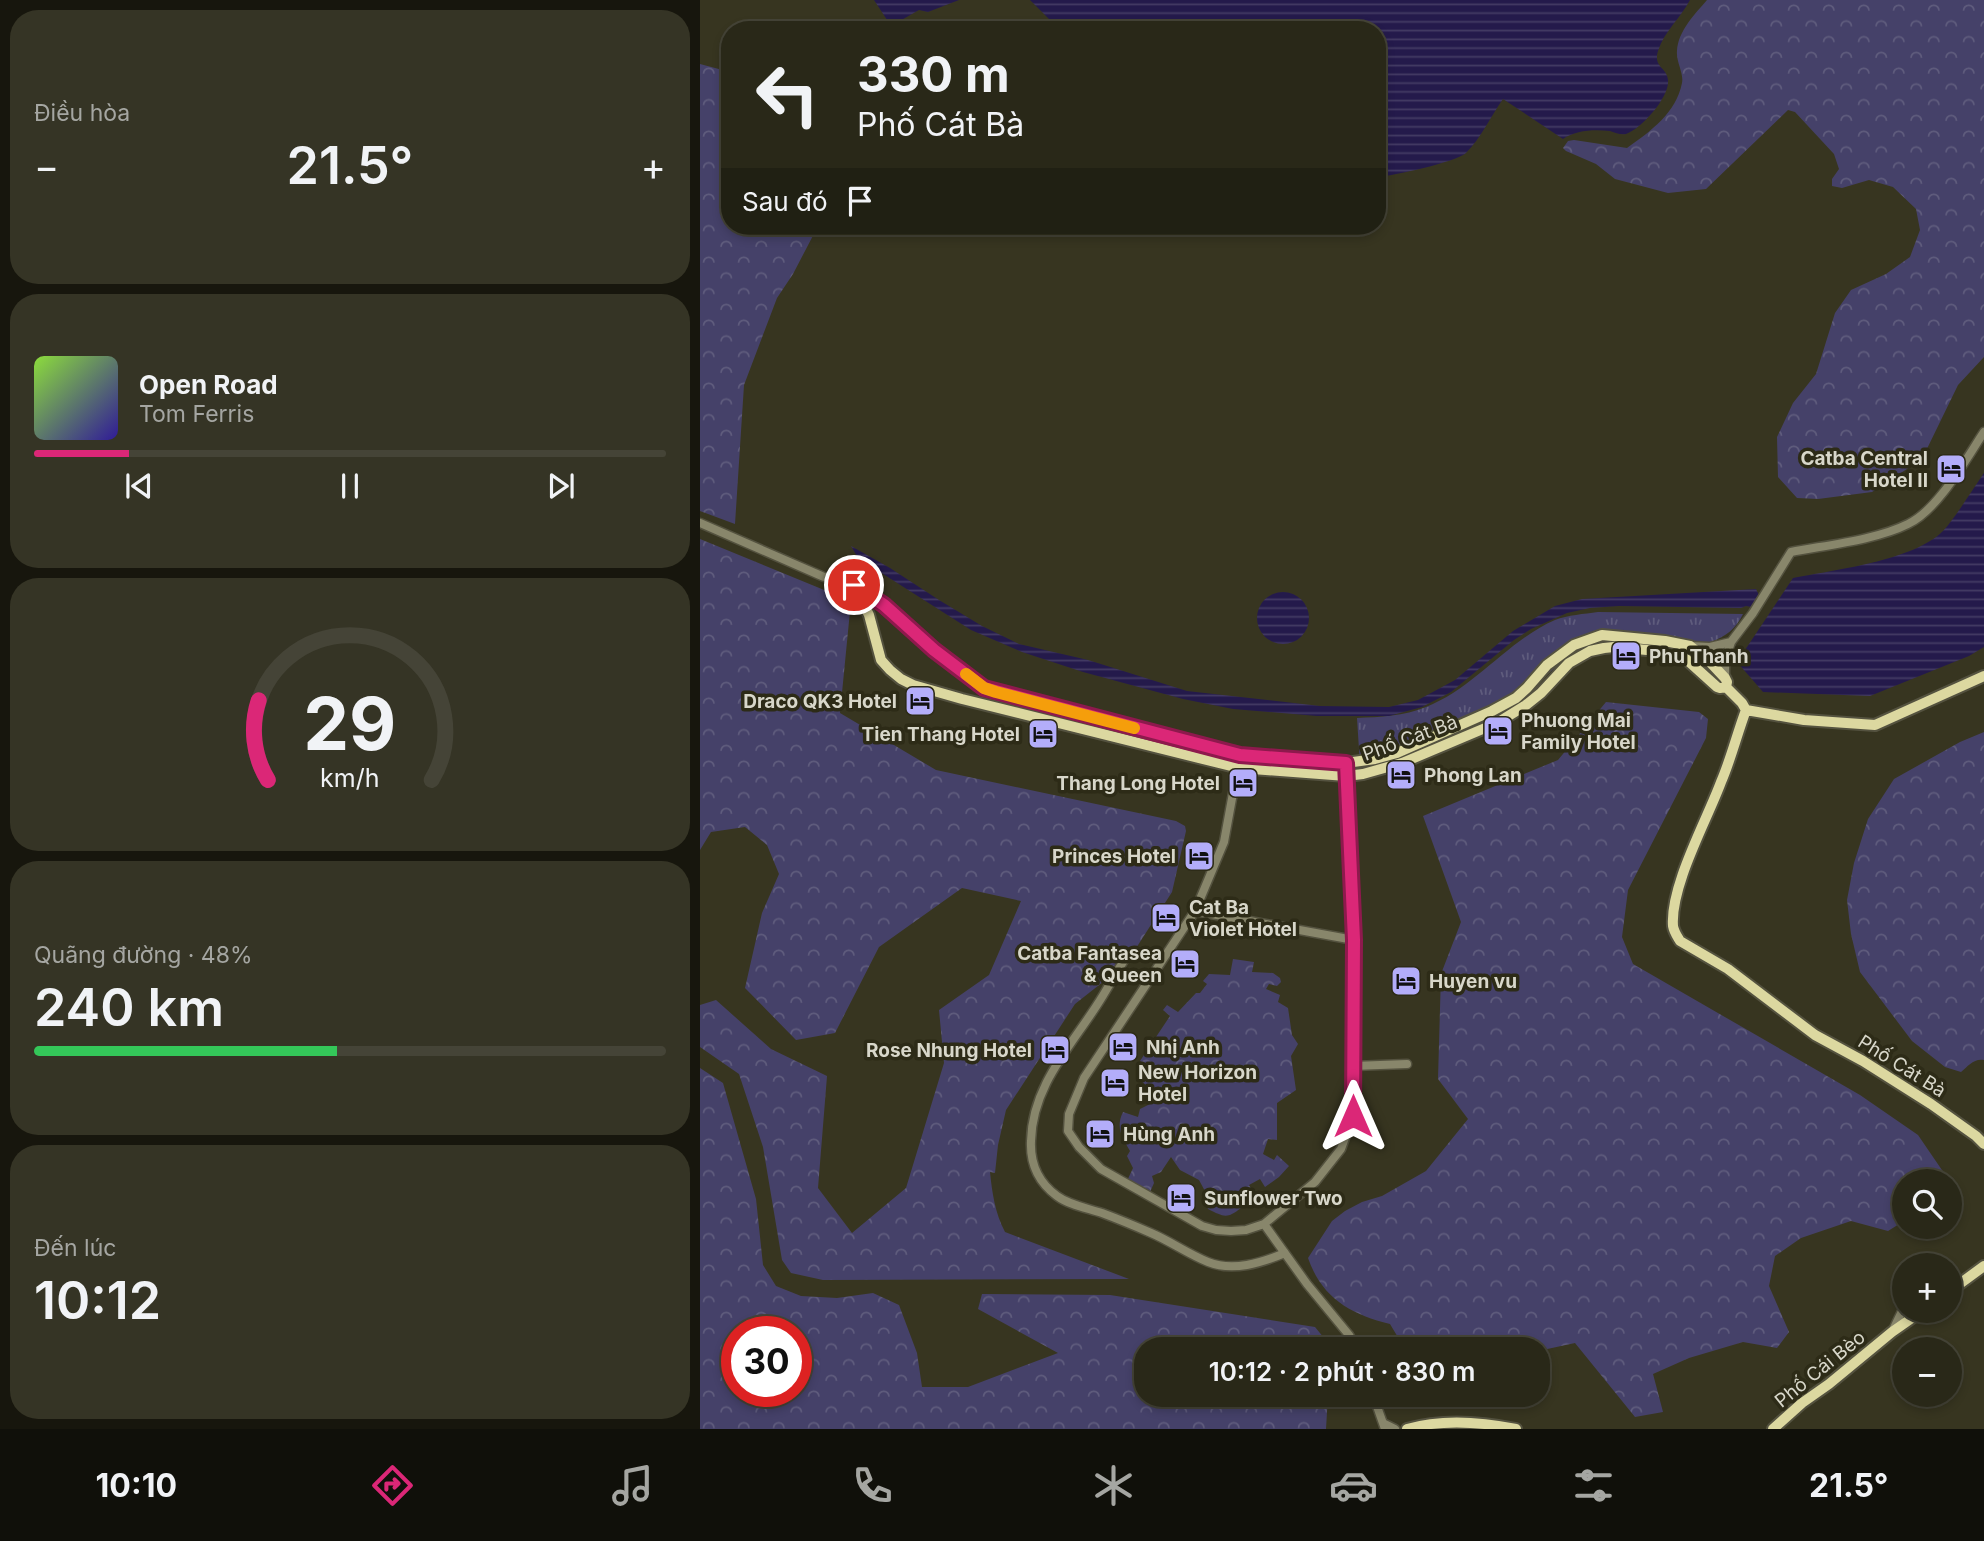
<!DOCTYPE html>
<html lang="vi">
<meta charset="utf-8">
<style>
:root{--surface:#292818;--page:#353425;--text:#f1f3f6;--muted:#a5a6a2;--line:#454437;--accent:#db2777}
body{margin:0;font-family:Inter,sans-serif;background:var(--page);color:var(--text);height:100vh;display:flex;flex-direction:column;font-size:26px;white-space:nowrap}
*{box-sizing:border-box;margin:0}
p{font-size:23px;color:var(--muted)}
.icon{flex:none;width:38px;height:38px;fill:none;stroke:currentColor;stroke-width:2;stroke-linecap:round;stroke-linejoin:round}
.map{position:relative;flex:1;overflow:hidden}
.drawer{display:flex;flex-direction:column;gap:10px;padding:10px;background:#17160d;width:700px}
.drawer>*{flex:none}
.banner{position:absolute;left:21px;top:21px;width:665px;height:214px;border-radius:28px;box-shadow:0 4px 10px #0003,0 0 0 2px var(--line);background:#292818;color:var(--text);overflow:hidden}
.buttons{position:absolute;left:1192px;top:1169px;display:grid;gap:14px}
.buttons a{display:grid;place-items:center;width:70px;height:70px;border-radius:50%;background:var(--surface);box-shadow:0 4px 10px #0003,0 0 0 2px var(--line);font-size:35px}
.speed{position:absolute;left:21px;top:1316px;display:flex;gap:14px;font-size:35px;font-weight:700;text-align:center}
.speed>*{display:grid;place-content:center;width:91px;height:91px;border-radius:50%;background:var(--surface);box-shadow:0 4px 10px #0003,0 0 0 2px var(--line);line-height:1}
.speed .limit{border:10px solid #d22;background:#fff;color:#111}
.pin{position:absolute;display:grid;place-items:center;width:60px;height:60px;color:#fff;margin:-30px;border:4px solid #fff;border-radius:50%;box-shadow:0 2px 7px #0007}
.me{position:absolute;width:77px;margin:-38px;rotate:0deg;stroke-linejoin:round;filter:drop-shadow(0 0 5px #0008)}
.turn{display:flex;align-items:center;gap:24px;height:147px;padding:0 21px;font-size:32px}
.turn .icon{width:91px;height:91px;stroke-width:2.5}
.turn b{display:block;font-size:49px;line-height:60px}
.then{display:flex;align-items:center;height:66px;padding:0 21px;background:#0003;gap:14px;font-size:26px}
.big{font-size:52px;font-weight:600;line-height:1.1}
.drawer .tile{flex:1;display:flex;flex-direction:column;justify-content:center;gap:10px;min-width:0;padding:0 24px;border-radius:28px;background:var(--page)}
.drawer .dial{align-items:center;gap:0}
.dial svg{height:182px;overflow:visible;fill:none;stroke:var(--line);stroke-width:7;stroke-linecap:round;text-anchor:middle}
.dial text{fill:var(--text);stroke:none}
.song{display:flex;align-items:center;gap:21px}
.cover{width:84px;height:84px;border-radius:10px;background:linear-gradient(135deg,hsl(90 70% 55%),hsl(250 70% 35%))}
.played{height:7px;border-radius:4px;background:linear-gradient(90deg,var(--accent) 15%,var(--line) 15%)}
.keys{display:flex;justify-content:space-around;direction:ltr}
.heat{display:flex;justify-content:space-between;align-items:center;font-size:38px;direction:ltr}
.charge{height:10px;border-radius:5px;background:linear-gradient(90deg,#34c759 48%,var(--line) 0)}
.trip{position:absolute;left:434px;top:1337px;width:416px;height:70px;border-radius:28px;background:var(--surface);box-shadow:0 4px 10px #0003,0 0 0 2px var(--line);font-weight:600;line-height:70px;text-align:center}
.dock{display:flex;height:112px;justify-content:space-around;align-items:center;background:#10100a;color:var(--muted)}
.dock .icon{width:49px;height:49px}
.dock .current{color:var(--accent)}
.dock b{font-size:32px;color:var(--text)}
main{display:flex;flex:1;min-height:0}
.map>svg:first-child{display:block}
.forest{fill:url(#forest-crowns);fill-rule:evenodd}
.park{fill:url(#park-tufts)}
.water{fill:url(#water-rules)}
.lines{fill:none;stroke-linecap:round;stroke-linejoin:round}
.minor-casing{stroke:#54523f;stroke-width:11}
.major-casing{stroke:#54523f;stroke-width:14}
.minor{stroke:#88866b;stroke-width:8}
.major{stroke:#dcd8a0;stroke-width:10}
.route-casing{stroke:#8e194d;stroke-width:18}
.route{stroke:#db2777;stroke-width:12}
.slow{stroke:#f59e0b;stroke-width:12}
.labels{text-anchor:middle;dominant-baseline:central;stroke-width:7;stroke-linejoin:round;paint-order:stroke}
.poi-label{font-size:19px;font-weight:bold;fill:#d8d7ca;stroke:#2d2b17;text-anchor:start}
.street-label{font-size:19px;fill:#d8d7ca;stroke:#2d2b17}
</style>
<main>
<section class="drawer">
<div class="tile"><p>Điều hòa</p>
<div class="heat"><a>−</a><b class="big">21.5°</b><a>+</a></div>
</div>
<div class="tile">
<div class="song"><i class="cover"></i><div><b>Open Road</b><p>Tom Ferris</p></div></div>
<div class="played"></div>
<div class="keys"><svg class="icon" aria-label="previous" viewBox="0 0 24 24"><path d="M18 5L8 12l10 7zM5 5v14"/></svg><svg class="icon" aria-label="pause" viewBox="0 0 24 24"><path d="M8 5v14M16 5v14"/></svg><svg class="icon" aria-label="next" viewBox="0 0 24 24"><path d="M6 5l10 7-10 7zM19 5v14"/></svg></div>
</div>
<div class="tile dial"><svg viewBox="0 0 100 80">
<path d="M14 69A42 42 0 1 1 86 69"/>
<path d="M14 69A42 42 0 0 1 10 34" stroke="#db2777"/>
<text x="50" y="56" font-size="32" font-weight="700">29</text>
<text x="50" y="72" font-size="11">km/h</text>
</svg></div>
<div class="tile"><p>Quãng đường · 48%</p><b class="big">240 km</b><div class="charge"></div></div>
<div class="tile"><p>Đến lúc</p><b class="big">10:12</b></div>
</section>
<div class="map">
<svg width="1284" height="1429" viewBox="0 0 1284 1429">
<defs>
<pattern id="forest-crowns" width="20" height="18" patternUnits="userSpaceOnUse" patternTransform="scale(1.75)"><rect width="20" height="18" fill="#454169"/><path d="M2 6a3 3 0 1 1 6 0M12 15a3 3 0 1 1 6 0" fill="none" stroke="#5f5c7d"/></pattern>
<pattern id="park-tufts" width="24" height="20" patternUnits="userSpaceOnUse" patternTransform="scale(1.75)"><rect width="24" height="20" fill="#454169"/><path d="M3 7l-1-3M5 7V3M7 7l1-3M15 17l-1-3M17 17v-4M19 17l1-3" fill="none" stroke="#5f5c7d"/></pattern>
<pattern id="water-rules" width="6" height="5" patternUnits="userSpaceOnUse" patternTransform="scale(1.75)"><rect width="6" height="5" fill="#241a4b"/><path d="M0 2.5h6" fill="none" stroke="#433b64"/></pattern>
</defs>
<rect width="100%" height="100%" fill="#373520"/>
<path class="forest" d="M1007,0h277v357l-26,28 -36,74 -50,33 -54,7 -21,-1 -19,-21 -1,-40 16,-34 23,-29 19,-61 16,-23 35,-16 24,-17 10,-27 -4,-21 -23,-22 -24,-7 -27,8 -10,-2v-7l7,-10 -5,-15 -39,-42 -7,-2 -82,79 -38,4 -53,-14 -19,-15 -30,-13 -3,-3 5,-7 6,-1 53,8c24,-17 49,-35 55,-65 2,-10 -6,-21 -5,-32 1,-20 18,-37 30,-51z
M0,64l30,8v154h88l-25,48 -16,24 -33,87 -9,139 -35,-13z
M0,539l151,62 -11,112 96,57 240,51 9,5 1,5 -14,61 -41,64 -13,14 -43,34 -69,106 -8,35 -3,28 -5,-1c2,20 5,41 15,60l124,47 -306,1 -32,-7 -9,-13 -19,-113 -24,-73 -39,-27v-42l16,-5 55,49 56,27 -9,112 34,45 54,-45 38,-125 -5,-53 50,-35 32,-74 -59,-13 -83,59 -44,86 -39,7 -51,-52 17,-75 17,-39 -12,-29 -22,-18 -34,5 -11,18z
M906,702l93,10 9,7 -2,19 -78,152 -6,47 11,27 227,131 58,40 28,41 -3,5h-39v40l-16,10 -37,-10 -50,17 -26,18 -6,30 20,46 -12,16 -34,-6 -54,16 -36,16 10,38 -28,5 -60,-74 -37,8v-2h-133l-15,-25c-40,-10 -68,-26 -82,-66l24,-37 13,-10 17,-9 20,-6 44,-25 42,-52 -30,-40 3,-105 20,-52 -38,-106 135,-56z
M1284,732v328c-10,-2 -16,6 -23,12l-16,-5 -33,-26 -52,-69 -9,-38 -4,-34 7,-37 14,-44 26,-40 66,-37z
M533,959l21,3 -2,10 21,1 7,5 1,4 -4,4 -8,-2 -3,5 14,6 -2,7 10,6 4,27 6,9 -7,12 5,34 -19,13v37l-9,-1 -5,15 11,6 3,-5 12,11 -10,11 -14,10 -5,-8 -11,6 5,9c-3,7 -7,9 -13,14 -14,11 -17,9 -33,1l-3,-8 1,-8 -7,-13 -19,-10 -9,-13 -10,15 -9,4 2,7 -4,9 -6,-1 -17,-10 6,-13 -6,-12 3,-5c-7,-13 -15,-23 -7,-39l15,5 2,-8 12,-6 4,-10 -15,-12 10,-12 -11,-8 30,-45 -7,-6 4,-5 11,7 18,-19h4l7,-9 -4,-3 6,-7 21,1z
M0,1068l23,15 33,116 7,66 13,21 25,10 36,2 36,-5 26,12 18,48 5,34h46l90,-34 -80,-44 4,-15 128,1 205,32 18,22h-187v46h182l-2,34h-626zM37,1332h59v59h-59z"/>
<path class="park" d="M898,612l145,2c-7,15 -17,22 -32,28l-5,10 -114,-19 -13,16 -35,28 -13,16 -13,11 -78,39 -51,20 -29,2 -3,-47c23,-1 47,-2 69,-11 49,-19 81,-66 129,-87 13,-5 29,-6 43,-8z"/>
<path class="water" d="M174,0h85l-31,12 -9,-2 -28,16z
M330,0h660c-10,19 -25,30 -32,51 -5,17 9,16 10,29 2,17 -27,49 -42,54 -6,1 -10,-1 -16,-3 -15,-2 -35,-1 -47,8l-60,-40c-12,17 -22,39 -37,54 -10,9 -73,23 -89,24v-147h-317z
M1284,473v174l-15,9 -99,40 -107,-4 -26,-30 56,-84c40,-8 120,-17 150,-47 13,-14 29,-41 41,-58z
M151,546l39,22 49,32 43,26 37,18 69,16 99,31 133,15 69,1 29,-7 37,-20 58,-49 42,-25 27,-7 174,-10 3,6 -8,12 -5,-1 -5,2 -122,-2 -29,2 -23,5 -36,16 -17,11 -63,52 -29,15 -33,9h-72l-84,-7 -50,-10 -100,-27 -61,-20 -51,-22 -113,-72z
M557 618a26 26 0 1 1 52 0a26 26 0 1 1-52 0Z"/>
<g class="lines">
<g class="minor-casing">
<path id="minor" d="M0,523l124,54 30,8
M990,646l20,1 21,-5
M1025,678v-17l6,-19 22,-29 38,-61c36,-7 85,-12 117,-28 30,-14 58,-65 76,-92
M540,755l-16,87 -29,69 -111,167 -15,36 -1,17 11,16 22,22 101,57 14,4 15,1 15,-1 18,-6 51,-42 26,-33 12,-33 1,-176 -8,-177
M495,911l159,29
M425,959c-10,15 -18,31 -28,46 -27,42 -65,82 -66,136 -1,22 7,41 26,55 12,9 30,12 45,17 16,6 33,13 49,20 19,8 37,21 57,29 25,10 53,1 77,-9
M653,1066l54,-2
M564,1224l43,60 42,51 8,14
M1193,1330l11,-23
M673,1395l12,34
M685,1424l10,5"/>
</g>
<g class="major-casing">
<path id="major" d="M154,585l15,30 12,45 9,10 11,9 12,6 49,14 277,69 107,8 17,-2 39,-11 95,-40 29,-18 15,-12 28,-30 21,-12 14,-3 10,-1 33,3 39,9 31,28 3,1 6,-1 16,16 4,7c-9,24 -15,49 -25,72 -14,38 -51,104 -48,144 1,6 4,10 7,15l48,28 87,66 48,26 68,43 45,32 8,8
M158,588l25,17 51,45 36,28 14,10 26,8 230,59 106,8 29,-4 22,-6 95,-42 24,-13 11,-10 20,-23 27,-20 28,-10 63,6 25,5 19,15 16,17 2,4 -1,5
M1046,710l58,10 71,5 109,-49
M1250,1291l34,-25
M707,1429c34,-10 75,-7 109,0
M1073,1429l29,-26 27,-19 63,-52 30,-21"/>
</g>
<use href="#minor" class="minor"/>
<use href="#major" class="major"/>
</g>
<g class="lines">
<g class="route-casing">
<path id="route" d="M154,585l30,20 50,45 50,38 256,67 106,8 8,177 -1,176"/>
</g>
<use href="#route" class="route"/>
<path class="slow" d="M266,674l18,14 12,4 138,36"/>
</g>
<defs>
<g id="hotel-square" transform="scale(1.575)"><rect x="-9" y="-9" width="18" height="18" rx="4" fill="#b3adf9" stroke="#2d2b17"/><path d="M-6-4.5h1.5V1H6V5H4.5V3h-9V5H-6ZM-4 0a1.8 1.8 0 1 1 3.6 0ZM.5 0V-2.5h3Q6-2.5 6 0Z" fill="#111"/></g>
</defs>
<g fill-rule="evenodd">
<use href="#hotel-square" x="1251" y="469"/>
<use href="#hotel-square" x="926" y="656"/>
<use href="#hotel-square" x="220" y="701"/>
<use href="#hotel-square" x="798" y="731"/>
<use href="#hotel-square" x="343" y="734"/>
<use href="#hotel-square" x="701" y="775"/>
<use href="#hotel-square" x="543" y="783"/>
<use href="#hotel-square" x="499" y="856"/>
<use href="#hotel-square" x="466" y="918"/>
<use href="#hotel-square" x="485" y="964"/>
<use href="#hotel-square" x="706" y="981"/>
<use href="#hotel-square" x="423" y="1047"/>
<use href="#hotel-square" x="355" y="1050"/>
<use href="#hotel-square" x="415" y="1083"/>
<use href="#hotel-square" x="400" y="1134"/>
<use href="#hotel-square" x="481" y="1198"/>
</g>
<g class="labels">
<g class="poi-label">
<text x="1228" y="458" text-anchor="end">Catba Central<tspan x="1228" dy="22">Hotel II</tspan></text>
<text x="949" y="656">Phu Thanh</text>
<text x="197" y="701" text-anchor="end">Draco QK3 Hotel</text>
<text x="821" y="720">Phuong Mai<tspan x="821" dy="22">Family Hotel</tspan></text>
<text x="320" y="734" text-anchor="end">Tien Thang Hotel</text>
<text x="724" y="775">Phong Lan</text>
<text x="520" y="783" text-anchor="end">Thang Long Hotel</text>
<text x="476" y="856" text-anchor="end">Princes Hotel</text>
<text x="489" y="907">Cat Ba<tspan x="489" dy="22">Violet Hotel</tspan></text>
<text x="462" y="953" text-anchor="end">Catba Fantasea<tspan x="462" dy="22">&amp; Queen</tspan></text>
<text x="729" y="981">Huyen vu</text>
<text x="446" y="1047">Nhị Anh</text>
<text x="332" y="1050" text-anchor="end">Rose Nhung Hotel</text>
<text x="438" y="1072">New Horizon<tspan x="438" dy="22">Hotel</tspan></text>
<text x="423" y="1134">Hùng Anh</text>
<text x="504" y="1198">Sunflower Two</text>
</g>
<g class="street-label">
<text transform="translate(710 738) rotate(-20)">Phố Cát Bà</text>
<text transform="translate(1202 1066) rotate(32)">Phố Cát Bà</text>
<text transform="translate(1120 1369) rotate(-39)">Phố Cái Bèo</text>
</g>
</g>
</svg>
<div class="buttons">
<a><svg class="icon" aria-label="search" viewBox="0 0 24 24"><circle cx="10" cy="10" r="6"/><path d="M15 15l6 6"/></svg></a>
<a>+</a>
<a>−</a>
</div>
<div class="speed"><div class="limit">30</div></div>
<div class="pin" style="left:154px;top:585px;background:#d93025"><svg class="icon" aria-label="arrive" viewBox="0 0 24 24"><path d="M6 21V4h12l-3 4 3 4H6"/></svg></div>
<svg class="me" style="left:653px;top:1116px" viewBox="-20 -20 40 40"><path d="M0-17L14 15 0 8-14 15z" fill="#db2777" stroke="#fff" stroke-width="4"/></svg>
<div class="trip">10:12 · 2 phút · 830 m</div>
<div class="banner">
<div class="turn"><svg class="icon" aria-label="left" viewBox="0 0 24 24"><path d="M17 20v-9H6M10 6l-5 5 5 5"/></svg><div><b>330 m</b>Phố Cát Bà</div></div>
<div class="then">Sau đó<svg class="icon" aria-label="arrive" viewBox="0 0 24 24"><path d="M6 21V4h12l-3 4 3 4H6"/></svg></div>
</div>
</div>
</main>
<nav class="dock">
<b>10:10</b>
<svg class="icon current" aria-label="directions" viewBox="0 0 24 24"><path d="M12 3l9 9-9 9-9-9zM9 14v-3h6M13 9l2 2-2 2"/></svg>
<svg class="icon" aria-label="music" viewBox="0 0 24 24"><path d="M9 18V5l10-2v13"/><circle cx="6" cy="18" r="3"/><circle cx="16" cy="16" r="3"/></svg>
<svg class="icon" aria-label="phone" viewBox="0 0 24 24"><path d="M5 4h4l2 5-3 2q2 4 5 5l2-3 5 2v4C11 20 4 13 5 4z"/></svg>
<svg class="icon" aria-label="climate" viewBox="0 0 24 24"><path d="M12 3v18M4 7l16 10M4 17L20 7"/></svg>
<svg class="icon" aria-label="car" viewBox="0 0 24 24"><path d="M5 17H2v-5l4-1 3-4h7l3 4 3 1v5h-3M9 17h6M6 11h13"/><circle cx="7" cy="17" r="2"/><circle cx="17" cy="17" r="2"/></svg>
<svg class="icon" aria-label="filters" viewBox="0 0 24 24"><path d="M4 7h16M4 17h16"/><circle cx="9" cy="7" r="2"/><circle cx="15" cy="17" r="2"/></svg>
<b>21.5°</b>
</nav>
